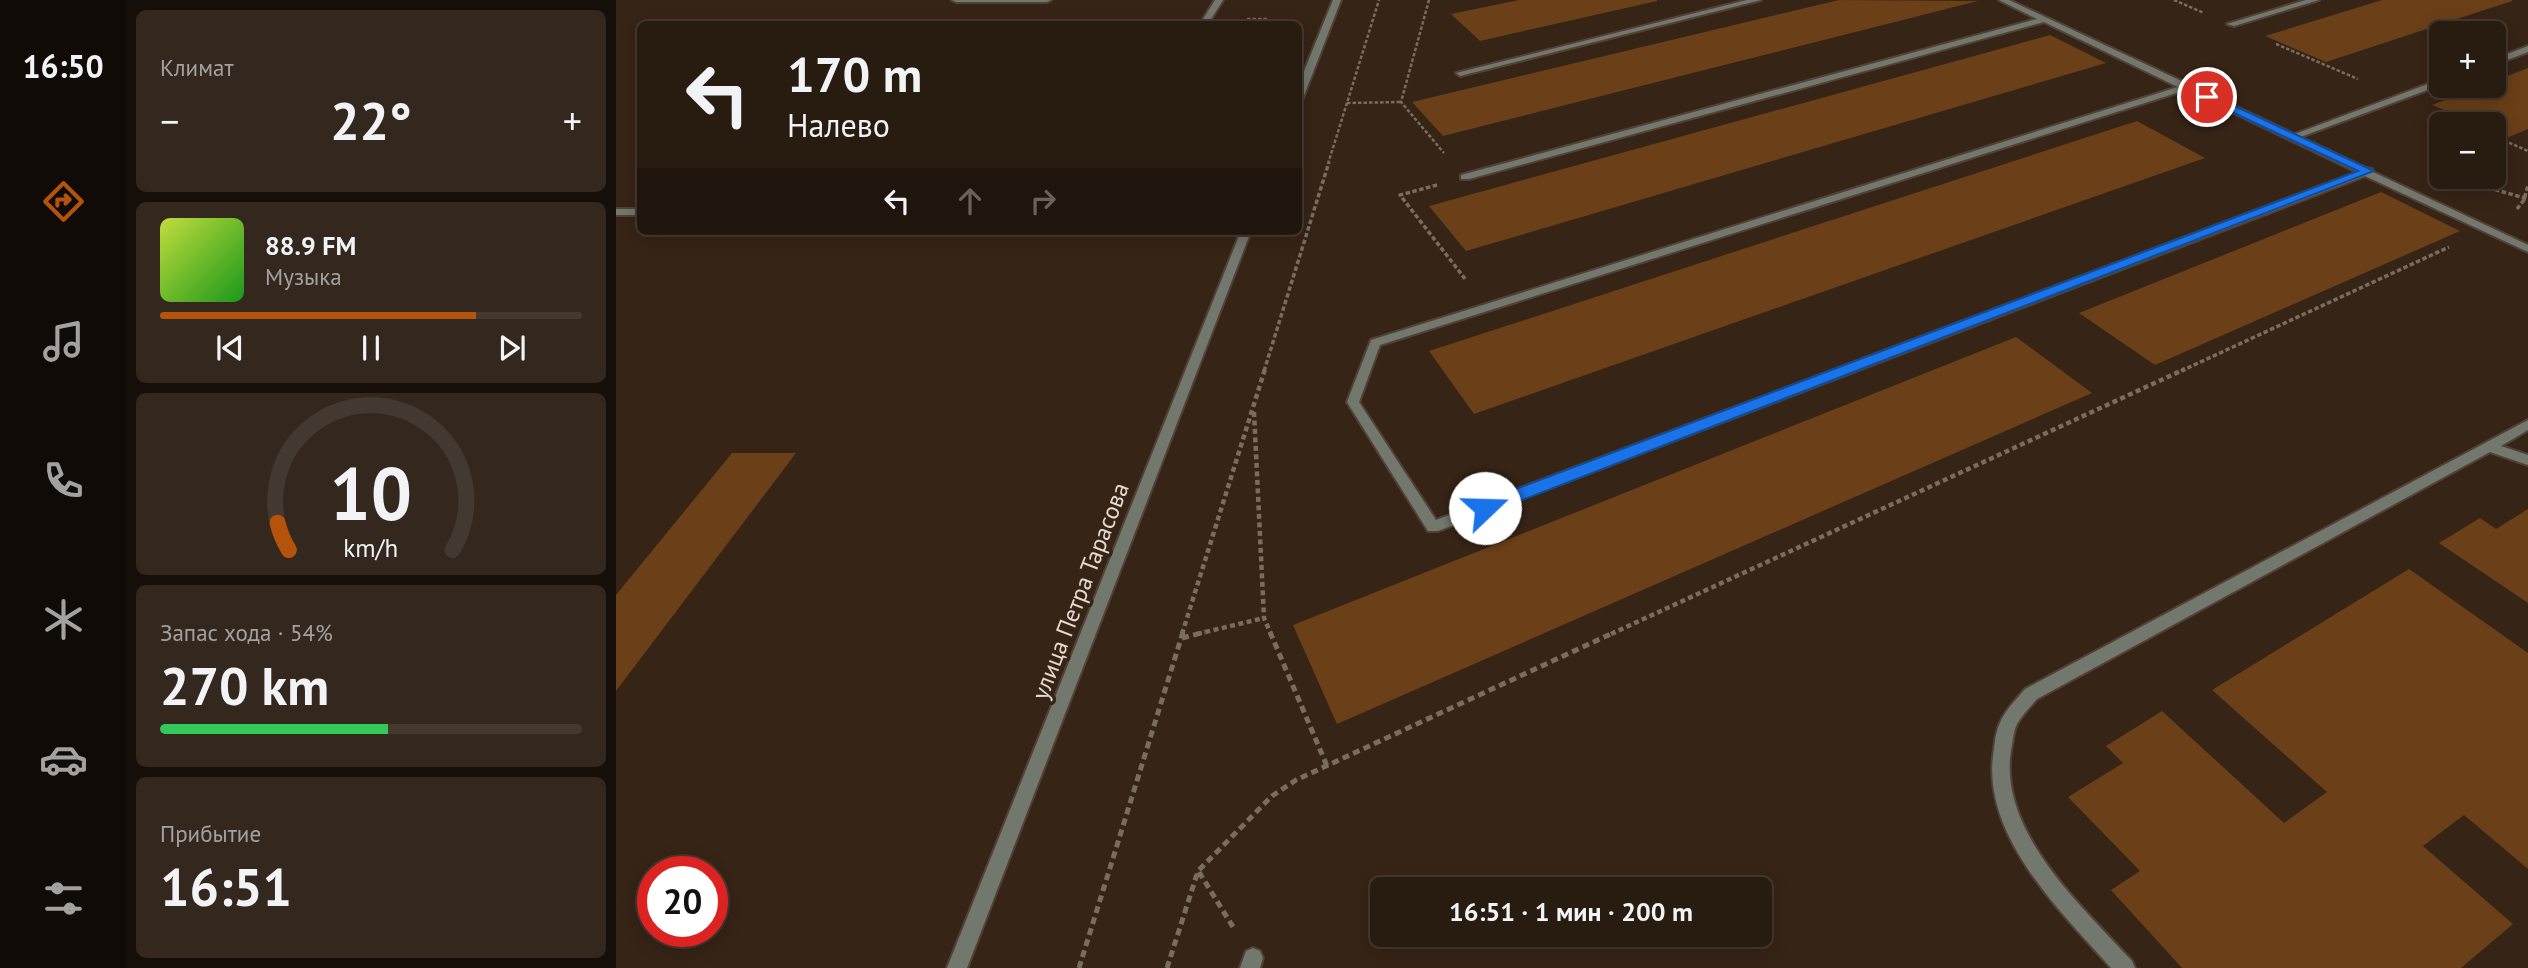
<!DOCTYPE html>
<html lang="ru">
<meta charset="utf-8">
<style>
:root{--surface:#281b10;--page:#34281e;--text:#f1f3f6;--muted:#a5a19f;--line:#443930;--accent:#b45309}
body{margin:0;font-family:"PT Sans",sans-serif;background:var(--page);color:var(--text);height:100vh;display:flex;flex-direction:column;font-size:26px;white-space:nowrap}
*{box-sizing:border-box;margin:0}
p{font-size:23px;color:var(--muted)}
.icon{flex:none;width:38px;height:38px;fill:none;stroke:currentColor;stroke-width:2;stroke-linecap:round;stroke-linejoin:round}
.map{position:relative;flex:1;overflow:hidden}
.side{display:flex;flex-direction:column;gap:10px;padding:10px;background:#160f09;width:490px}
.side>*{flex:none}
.hud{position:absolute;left:21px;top:21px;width:665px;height:214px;border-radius:10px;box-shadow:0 4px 18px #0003,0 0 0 2px var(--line);background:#281b10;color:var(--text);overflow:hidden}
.buttons{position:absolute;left:1813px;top:21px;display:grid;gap:14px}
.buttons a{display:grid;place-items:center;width:77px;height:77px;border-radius:10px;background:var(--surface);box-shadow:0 4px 18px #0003,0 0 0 2px var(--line);font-size:35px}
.speed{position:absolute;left:21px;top:856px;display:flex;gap:14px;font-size:35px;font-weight:700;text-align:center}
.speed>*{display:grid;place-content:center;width:91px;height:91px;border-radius:50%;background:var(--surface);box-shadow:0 4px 18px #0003,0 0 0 2px var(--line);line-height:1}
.speed .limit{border:10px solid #d22;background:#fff;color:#111}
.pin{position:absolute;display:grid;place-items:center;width:60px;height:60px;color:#fff;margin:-30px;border:4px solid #fff;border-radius:50%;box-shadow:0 2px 7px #0007}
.me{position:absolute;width:77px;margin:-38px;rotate:69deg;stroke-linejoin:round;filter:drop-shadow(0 0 5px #0008)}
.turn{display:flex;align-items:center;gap:24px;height:147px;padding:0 35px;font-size:32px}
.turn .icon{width:91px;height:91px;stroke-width:2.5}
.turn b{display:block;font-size:49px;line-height:60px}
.lanes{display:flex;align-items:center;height:66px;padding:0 35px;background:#0003;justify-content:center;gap:35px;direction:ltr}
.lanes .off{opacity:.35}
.big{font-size:52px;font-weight:700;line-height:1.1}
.side .card{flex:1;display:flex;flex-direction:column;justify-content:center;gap:10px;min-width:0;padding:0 24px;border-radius:10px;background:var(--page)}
.side .dial{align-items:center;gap:0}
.dial svg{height:182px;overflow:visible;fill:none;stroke:var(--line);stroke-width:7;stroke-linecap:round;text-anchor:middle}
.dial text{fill:var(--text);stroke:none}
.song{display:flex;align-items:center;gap:21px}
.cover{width:84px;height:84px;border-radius:10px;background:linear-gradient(135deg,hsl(70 70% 55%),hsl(120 70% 35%))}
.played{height:7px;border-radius:4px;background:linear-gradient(90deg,var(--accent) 75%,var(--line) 75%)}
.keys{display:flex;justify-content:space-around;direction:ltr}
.heat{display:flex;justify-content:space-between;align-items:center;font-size:38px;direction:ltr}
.charge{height:10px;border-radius:5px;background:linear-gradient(90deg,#34c759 54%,var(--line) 0)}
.trip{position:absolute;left:754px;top:877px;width:402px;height:70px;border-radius:10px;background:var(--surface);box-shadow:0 4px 18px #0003,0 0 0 2px var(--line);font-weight:700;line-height:70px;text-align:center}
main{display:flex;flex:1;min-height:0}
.tabs{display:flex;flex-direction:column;width:126px;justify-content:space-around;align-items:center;background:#100b06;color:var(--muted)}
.tabs .icon{width:49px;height:49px}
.tabs .selected{color:var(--accent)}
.tabs b{font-size:32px;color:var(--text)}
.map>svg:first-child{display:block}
.building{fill:#6b3f18}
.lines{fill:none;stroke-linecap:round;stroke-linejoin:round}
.service-casing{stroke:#524134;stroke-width:4}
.minor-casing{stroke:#524134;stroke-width:4}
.tertiary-casing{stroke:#524134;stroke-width:4}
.path-far3{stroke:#7b6c60;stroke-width:2.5;stroke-dasharray:3.5 2;stroke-linecap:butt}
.path-far2{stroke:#7b6c60;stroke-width:3.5;stroke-dasharray:4.5 2.5;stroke-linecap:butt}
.path-far1{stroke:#7b6c60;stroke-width:4.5;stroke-dasharray:5 3.5;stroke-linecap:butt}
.path{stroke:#7b6c60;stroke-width:5;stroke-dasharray:7 4.5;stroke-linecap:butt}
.service{fill:#72786e;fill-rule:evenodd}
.minor{fill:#72786e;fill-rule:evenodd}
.tertiary{fill:#72786e;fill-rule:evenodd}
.route{fill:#1a73e8;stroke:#114b97;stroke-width:2}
.labels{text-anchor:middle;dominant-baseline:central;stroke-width:7;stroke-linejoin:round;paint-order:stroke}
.street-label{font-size:24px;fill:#e6dad1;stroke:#362416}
</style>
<main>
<nav class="tabs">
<b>16:50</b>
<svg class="icon selected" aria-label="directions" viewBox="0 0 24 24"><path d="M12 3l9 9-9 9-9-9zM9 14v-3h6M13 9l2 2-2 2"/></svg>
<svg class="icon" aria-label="music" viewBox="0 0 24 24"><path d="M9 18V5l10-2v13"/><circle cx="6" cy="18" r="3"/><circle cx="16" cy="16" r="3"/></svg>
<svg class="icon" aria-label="phone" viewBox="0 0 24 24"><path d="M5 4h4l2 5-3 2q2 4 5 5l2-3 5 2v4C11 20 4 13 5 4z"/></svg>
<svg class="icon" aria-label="climate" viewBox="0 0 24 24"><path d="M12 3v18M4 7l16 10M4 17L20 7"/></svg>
<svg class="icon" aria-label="car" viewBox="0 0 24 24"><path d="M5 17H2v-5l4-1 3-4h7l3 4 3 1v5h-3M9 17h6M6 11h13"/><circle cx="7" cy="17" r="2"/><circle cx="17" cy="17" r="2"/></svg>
<svg class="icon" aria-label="filters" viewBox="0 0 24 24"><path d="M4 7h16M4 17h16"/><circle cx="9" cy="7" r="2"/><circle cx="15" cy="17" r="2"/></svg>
</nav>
<section class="side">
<div class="card"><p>Климат</p>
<div class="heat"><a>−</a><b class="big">22°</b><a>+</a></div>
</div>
<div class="card">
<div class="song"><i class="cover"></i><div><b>88.9 FM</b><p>Музыка</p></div></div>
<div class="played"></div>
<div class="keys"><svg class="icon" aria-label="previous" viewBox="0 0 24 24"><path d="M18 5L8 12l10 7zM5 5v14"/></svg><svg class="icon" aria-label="pause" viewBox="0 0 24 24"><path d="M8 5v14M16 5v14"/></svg><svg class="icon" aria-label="next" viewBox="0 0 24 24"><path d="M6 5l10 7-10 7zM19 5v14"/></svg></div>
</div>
<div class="card dial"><svg viewBox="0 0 100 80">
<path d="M14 69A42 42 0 1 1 86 69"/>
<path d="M14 69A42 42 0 0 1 9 57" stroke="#b45309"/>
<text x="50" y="56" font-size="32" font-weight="700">10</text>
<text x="50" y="72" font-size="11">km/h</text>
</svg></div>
<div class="card"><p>Запас хода · 54%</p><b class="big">270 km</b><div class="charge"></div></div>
<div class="card"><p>Прибытие</p><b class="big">16:51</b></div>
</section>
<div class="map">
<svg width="1912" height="968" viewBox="0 0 1912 968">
<rect width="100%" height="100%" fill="#362416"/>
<path class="building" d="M903,0h138v1l-177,40 -29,-27z
M1223,0l139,1 -535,135 -31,-34z
M1766,0h130v1l-186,61 -61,-26z
M1434,35l56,28 -640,188 -37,-45z
M1912,68v61l-19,8 -15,-7v-6h-14l-48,-19 50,-19h12v-5z
M1521,121l68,37 -731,256 -45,-63z
M1765,192l79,39 -305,134 -76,-52z
M1400,337l76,56 -755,331 -44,-99z
M116,453h64l-180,238v-96z
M1912,509v94l-89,-60 41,-25 16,11z
M1793,569l119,84v216l-64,-54 -41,31 90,78 -52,44h-279l-71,-78 29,-19 -72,-74 55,-34 -17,-17 56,-35 122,112 43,-31 -115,-102z"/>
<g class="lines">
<g class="service-casing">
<path id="service" d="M336,0h99l-4,2h-91z
M599,0h8l-15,24h-8z
M1131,0h14l-301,76 -4,-3z
M1383,0h10l357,168 6,1 1,3 155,73v7l-163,-76 -927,355h-10l-81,-129 24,-62 807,-253 -134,-65 -575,157h-8v-4l576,-156zM1570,90l171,82 -921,348 -77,-118 21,-57z
M1690,0h13l-85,26 -7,-2z
M0,209h24v6h-24z
M1912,420v10l-27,16 27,9v10l-38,-13 -453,247c-7,8 -15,16 -20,25 -4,8 -4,18 -6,26 -13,82 71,156 121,211l3,7h-24c-51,-57 -132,-135 -117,-219 1,-8 2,-18 6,-26 5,-13 16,-23 25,-34z
M637,948l7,3 3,7 -3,10h-20l6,-17z"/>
</g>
<g class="minor-casing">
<path id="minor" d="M1912,46v6l-34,13v-6z
M1825,79v6l-146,54 -8,-2z"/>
</g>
<g class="tertiary-casing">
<path id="tertiary" d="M717,0h8l-38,98 -5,3v-15z
M625,231h10l-284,737h-20z"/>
</g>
<path class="path-far3" d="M813,0l-28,102 43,51
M1558,0l30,13
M631,19h22
M1660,44l82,35
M731,103l54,-1
M1827,115l22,9
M1878,136l34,15
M712,164l51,-164"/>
<path class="path-far2" d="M1852,182l60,17
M821,185l-37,10 66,85
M1901,209l7,-9 4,-15
M648,371l65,-209
M1565,371l268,-124"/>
<path class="path-far1" d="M638,412l10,206 7,16
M566,634l83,-265
M581,634l67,-16
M995,634l574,-265"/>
<path class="path" d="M654,632l57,134
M566,638l23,-6
M583,872l34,55
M463,968l104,-336
M551,968l31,-97 74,-75 24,-16 319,-148"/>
<use href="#service" class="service"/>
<use href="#minor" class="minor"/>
<use href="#tertiary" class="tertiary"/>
</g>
<path class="route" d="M1588,95h7l163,76 -883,341h-12l-2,-4 2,-5 879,-332 -154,-72z"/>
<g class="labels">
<g class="street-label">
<text transform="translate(464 591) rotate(-69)">улица Петра Тарасова</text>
</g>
</g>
</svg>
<div class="buttons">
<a>+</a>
<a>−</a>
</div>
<div class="speed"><div class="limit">20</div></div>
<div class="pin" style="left:1591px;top:97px;background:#d93025"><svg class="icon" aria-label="arrive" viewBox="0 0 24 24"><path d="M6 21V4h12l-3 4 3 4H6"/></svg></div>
<svg class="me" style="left:869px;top:508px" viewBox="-20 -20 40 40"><circle r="19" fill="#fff"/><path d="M0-13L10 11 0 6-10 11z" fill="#1a73e8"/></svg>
<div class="trip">16:51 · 1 мин · 200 m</div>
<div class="hud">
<div class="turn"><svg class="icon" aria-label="left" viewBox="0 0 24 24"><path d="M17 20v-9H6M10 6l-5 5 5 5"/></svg><div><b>170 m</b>Налево</div></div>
<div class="lanes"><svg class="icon" aria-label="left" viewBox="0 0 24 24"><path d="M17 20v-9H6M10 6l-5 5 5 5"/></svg><svg class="icon off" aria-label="ahead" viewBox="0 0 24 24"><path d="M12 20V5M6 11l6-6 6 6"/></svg><svg class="icon off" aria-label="right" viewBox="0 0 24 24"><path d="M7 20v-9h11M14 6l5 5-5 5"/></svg></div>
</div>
</div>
</main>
